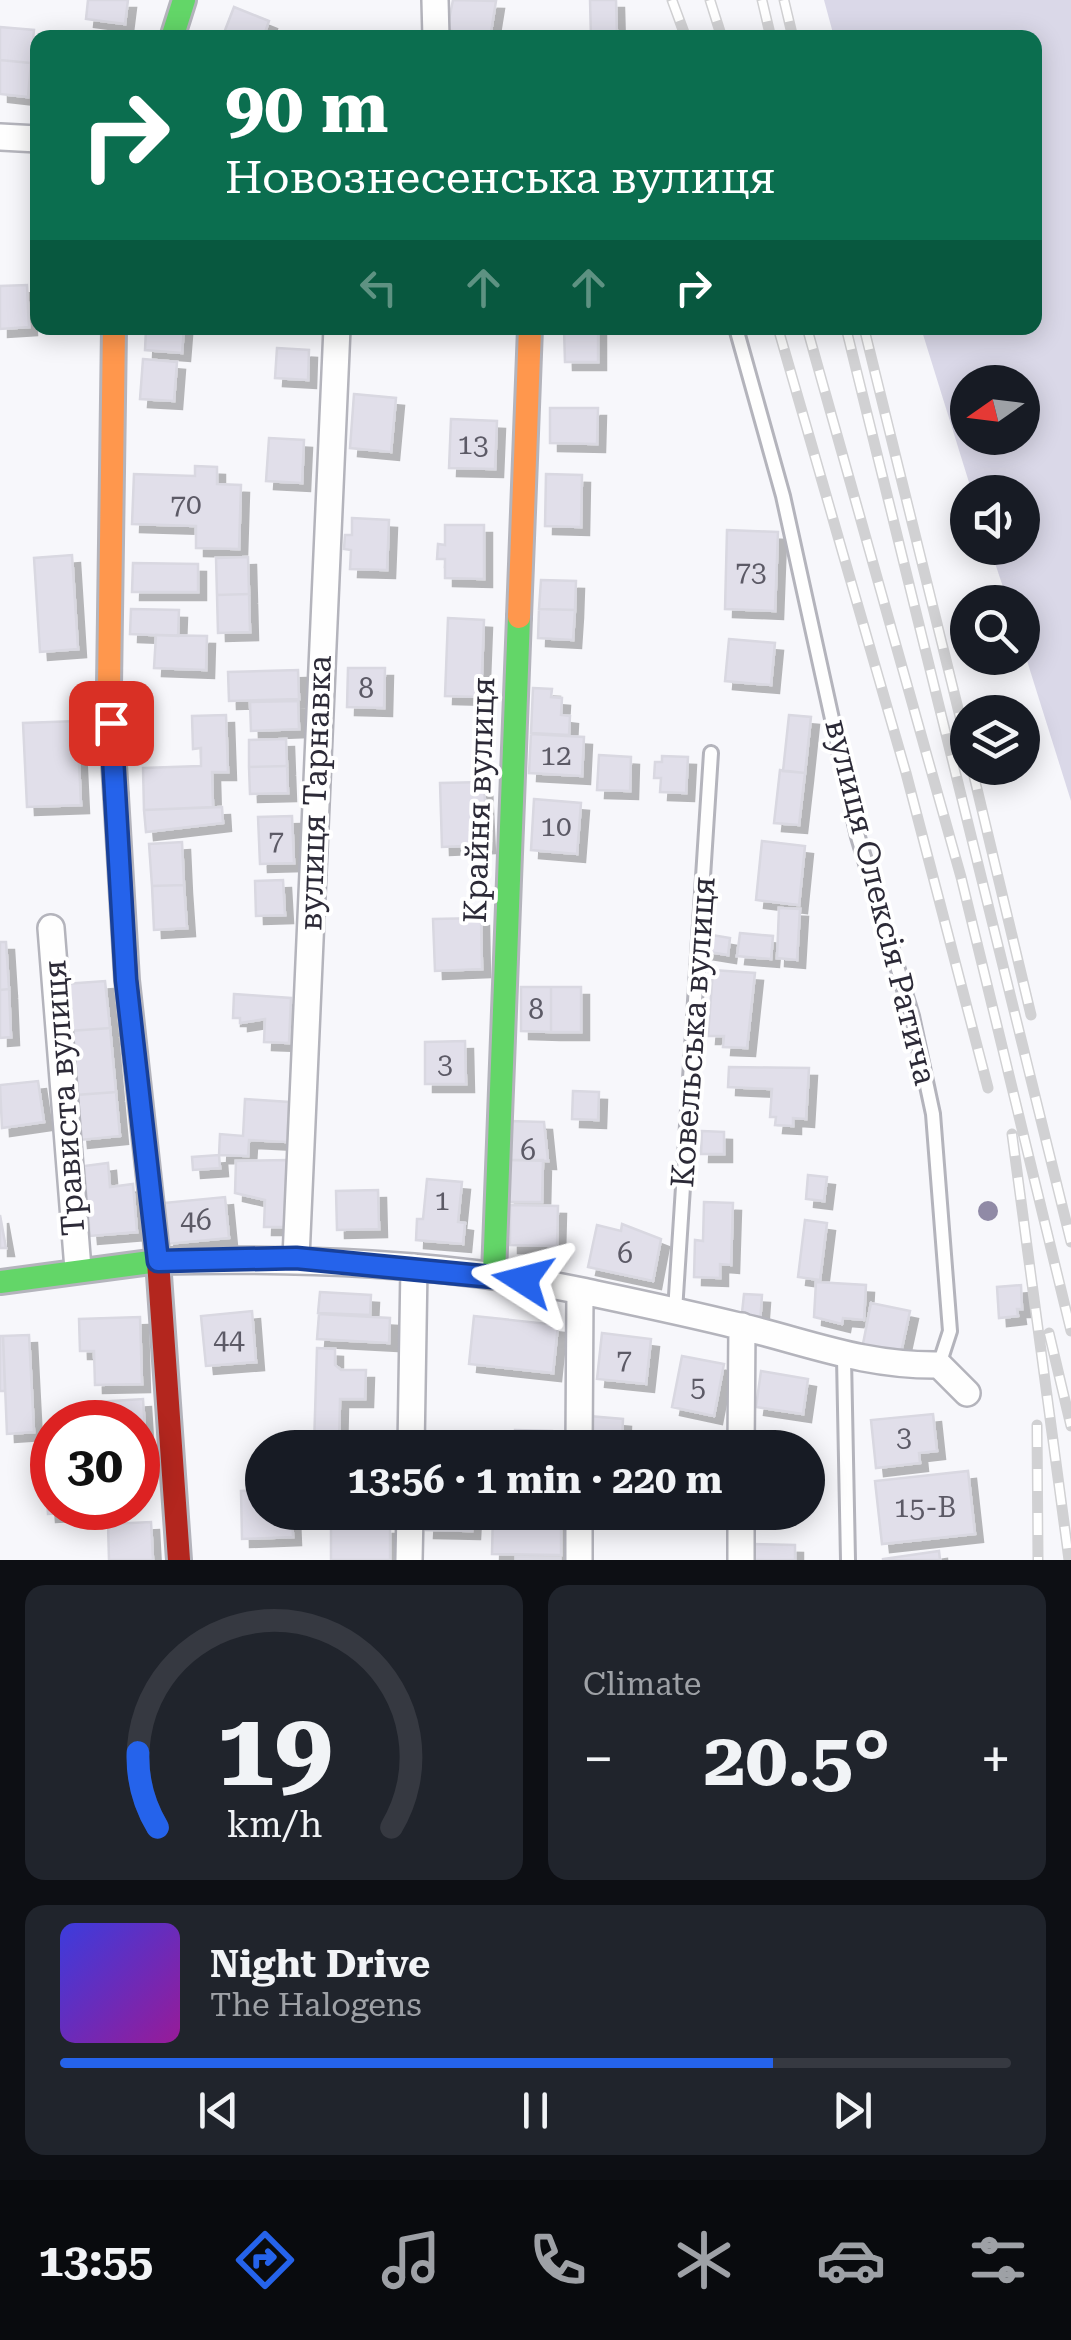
<!DOCTYPE html>
<meta charset="utf-8">
<style>
:root{--surface:#171b24;--page:#20242c;--text:#f1f3f6;--muted:#9ea1a6;--line:#363941;--accent:#2563eb}
body{margin:0;font-family:"Roboto Serif",serif;background:var(--page);color:var(--text);height:100vh;display:flex;flex-direction:column;font-size:38px;white-space:nowrap}
*{box-sizing:border-box;margin:0}
p{font-size:32px;color:var(--muted)}
.icon{flex:none;width:55px;height:55px;fill:none;stroke:currentColor;stroke-width:2;stroke-linecap:round;stroke-linejoin:round}
.map{position:relative;height:1560px;overflow:hidden}
.panel{display:flex;flex-direction:column;gap:25px;padding:25px;background:#0d0f14;flex:1}
.panel>*{flex:none}
.guide{position:absolute;left:30px;top:30px;width:1012px;height:305px;border-radius:20px;box-shadow:0 5px 25px #0003;background:#0b6e4f;color:#fff;overflow:hidden}
.needle{width:65px;rotate:256deg}
.fabs{position:absolute;left:950px;top:365px;display:grid;gap:20px}
.fabs a{display:grid;place-items:center;width:90px;height:90px;border-radius:50%;background:var(--surface);box-shadow:0 5px 25px #0003;font-size:50px}
.speed{position:absolute;left:30px;top:1400px;display:flex;gap:20px;font-size:50px;font-weight:700;text-align:center}
.speed>*{display:grid;place-content:center;width:130px;height:130px;border-radius:50%;background:var(--surface);box-shadow:0 5px 25px #0003;line-height:1}
.speed .limit{border:15px solid #d22;background:#fff;color:#111}
.pin{position:absolute;display:grid;place-items:center;width:85px;height:85px;color:#fff;margin:-42px;border-radius:20px;box-shadow:0 5px 15px #0006}
.me{position:absolute;width:110px;margin:-55px;rotate:279deg;stroke-linejoin:round;filter:drop-shadow(0 0 8px #0008)}
.turn{display:flex;align-items:center;gap:35px;height:210px;padding:0 30px;font-size:45px}
.turn .icon{width:130px;height:130px;stroke-width:2.5}
.turn b{display:block;font-size:70px;line-height:85px}
.lanes{display:flex;align-items:center;height:95px;padding:0 30px;background:#0003;justify-content:center;gap:50px;direction:ltr}
.lanes .off{opacity:.35}
.big{font-size:75px;font-weight:700;line-height:1.1}
.panel .card{flex:1;display:flex;flex-direction:column;justify-content:center;gap:15px;min-width:0;padding:0 35px;border-radius:20px;background:var(--page)}
.panel .dial{align-items:center;gap:0}
.dial svg{height:260px;overflow:visible;fill:none;stroke:var(--line);stroke-width:7;stroke-linecap:round;text-anchor:middle}
.dial text{fill:var(--text);stroke:none}
.song{display:flex;align-items:center;gap:30px}
.cover{width:120px;height:120px;border-radius:15px;background:linear-gradient(135deg,hsl(240 70% 55%),hsl(300 70% 35%))}
.played{height:10px;border-radius:5px;background:linear-gradient(90deg,var(--accent) 75%,var(--line) 75%)}
.keys{display:flex;justify-content:space-around;direction:ltr}
.heat{display:flex;justify-content:space-between;align-items:center;font-size:55px;direction:ltr}
.panel .tiles{flex:1;display:grid;gap:25px;grid-template-columns:1fr 1fr}
.card:last-child{grid-column:span 2}
.trip{position:absolute;left:245px;top:1430px;width:580px;height:100px;border-radius:50px;background:var(--surface);box-shadow:0 5px 25px #0003;font-weight:700;line-height:100px;text-align:center}
.tabs{display:flex;height:160px;justify-content:space-around;align-items:center;background:#090b0e;color:var(--muted)}
.tabs .icon{width:70px;height:70px}
.tabs .current{color:var(--accent)}
.tabs b{font-size:45px;color:var(--text)}
.map>svg:first-child{display:block}
.green{fill:#dad8e8;fill-rule:evenodd}
.building{fill:#e1dfea;stroke:#d9d8e1;stroke-width:2.5;filter:url(#shadow)}
.lines{fill:none;stroke-linecap:round;stroke-linejoin:round}
.lane-casing{stroke:#b4b4bc;stroke-width:18}
.street-casing{stroke:#b4b4bc;stroke-width:30}
.fast-casing{stroke:#b4b4bc;stroke-width:28}
.slow-casing{stroke:#b4b4bc;stroke-width:28}
.jam-casing{stroke:#b4b4bc;stroke-width:28}
.lane{stroke:#fefefe;stroke-width:12}
.street{stroke:#fefefe;stroke-width:25}
.fast{stroke:#63d668;stroke-width:22}
.slow{stroke:#ff974d;stroke-width:22}
.jam{stroke:#b3261e;stroke-width:22}
.rail-casing{stroke:#d1d1d3;stroke-width:11}
.rail{stroke:#fff;stroke-width:8;stroke-dasharray:22;stroke-linecap:butt}
.tree{fill:#908aa6}
.route-casing{stroke:#184099;stroke-width:25}
.route{stroke:#2563eb;stroke-width:18}
.labels{text-anchor:middle;dominant-baseline:central;stroke-width:8;stroke-linejoin:round;paint-order:stroke}
.number-label{font-size:28px;fill:#5c5a66}
.street-label{font-size:32px;fill:#2c2a37;stroke:#fff}
</style>
<div class="map">
<svg width="1071" height="1560" viewBox="0 0 1071 1560">
<defs>
<filter id="shadow"><feDropShadow dx="8" dy="8" stdDeviation="0" flood-color="#0004"/></filter>
</defs>
<rect width="100%" height="100%" fill="#f7f7fb"/>
<path class="green" d="M824,0h247v801l-48,-153 -1,-46h-14l-18,-54h32v-56h-50l-51,-164h114v-290l-201,-1zM968,382h54v56h-54z"/>
<path class="building" d="M88,0h40l-3,24 -39,-5z
M453,0l43,1 -6,37 -43,-8z
M590,0h26l1,38h-26z
M234,7l35,14 -6,17h-41z
M0,27l34,3 -3,33 -31,-3z
M0,60l31,3 -3,34 -28,-3z
M27,285l2,42 -29,2v-43z
M146,328h38l-2,25 -37,-3z
M564,328h34v34h-33z
M277,348l32,2 -1,30 -33,-2z
M143,359l34,3 -3,39 -34,-2z
M354,394l42,4 -5,54 -41,-4z
M550,408h48l-1,36 -47,-1z
M451,419l46,2 -2,48 -46,-1z
M269,438l35,2 -2,43 -36,-2z
M195,466l22,1v17l24,1 -2,64 -43,-1v-22l-64,-2 2,-50 61,2z
M546,474l36,1 -1,52 -36,-1z
M352,518l37,2 -2,50 -37,-1 1,-19 -7,-1 1,-14h7z
M445,525h39v54l-39,-1v-19h-8l1,-15 7,1z
M727,530l51,2 -3,79 -50,-2z
M72,555l6,94 -38,3 -6,-94z
M248,557l1,37 -32,1 -1,-37z
M133,563l65,1v28h-66z
M541,580l35,1 -1,29 -36,-1z
M249,594l1,38 -32,1 -1,-38z
M131,609l48,1 -1,26 -48,-2z
M539,609l36,1 -2,30 -35,-2z
M448,618l36,2 -3,77 -36,-1z
M156,635l51,1 -1,34 -52,-2z
M729,639l46,4 -4,42 -46,-4z
M348,668h37l-1,40 -37,-1z
M298,670l1,29 -70,2 -1,-29z
M533,688l19,1 -1,8 11,1 -1,17 9,1 -1,19 -38,-2z
M298,701l1,28 -48,2 -1,-29z
M226,715l2,57h-16l1,35 -69,3 -1,-42 58,-2v-18l-8,1 -1,-33z
M789,715l22,2 -6,56 -22,-2z
M77,721l4,84 -54,2 -4,-84z
M531,734l53,3 -2,39 -53,-3z
M286,739l1,27 -38,1v-27z
M599,755l32,2 -1,34 -33,-1z
M662,756l26,1 -2,36 -26,-1 1,-14h-7l1,-16h7z
M287,766l1,27 -38,1 -1,-27z
M780,770l25,3 -6,52 -25,-2z
M484,782l3,63 -45,2 -2,-64z
M534,799l47,4 -4,51 -46,-4z
M222,807l1,16 -77,9 -2,-22z
M292,816l2,47 -34,1 -2,-47z
M762,841l43,5 -6,59 -43,-5z
M182,842l2,43 -32,1 -3,-42z
M283,880l2,35 -29,1 -1,-35z
M184,885l3,43 -33,2 -2,-44z
M779,908l21,1 -3,51 -20,-2z
M481,918l1,51 -47,2 -2,-52z
M740,933l33,3 -2,23 -34,-3z
M706,934l24,4 -2,17 -25,-4z
M0,942h6l3,47 -9,1z
M713,970l42,3 -8,75 -24,-1 1,-11h-16z
M105,981l5,47 -40,3 -5,-47z
M521,987h30v45l-30,-1z
M551,987h30v45h-30z
M9,989l2,48 -11,1v-48z
M234,994l57,4 -2,45 -25,-1 1,-23 -25,4v-5h-7z
M110,1028l6,64 -40,3 -6,-64z
M465,1041l1,43h-41v-42z
M729,1067l80,1 -3,51 -13,-1v8l-18,-1 1,-8h-6l2,-28 -44,-2z
M38,1081l6,41 -42,6 -2,-43z
M573,1091l26,1 -1,28 -26,-1z
M116,1092l4,44 -40,4 -4,-45z
M245,1099l44,3 -2,40 -38,-2 -1,16 -29,-1 1,-21 23,2z
M508,1121l36,1 4,39 -41,-1z
M702,1131l22,1v22h-23z
M219,1155l1,13 -27,2 -1,-13z
M287,1160l-3,67h-20l1,-27 -30,-7 1,-32z
M507,1160h36l-1,42h-35z
M108,1163l2,24 23,-3 4,48 -47,4 -6,-70z
M808,1175l19,2 -3,24 -18,-2z
M427,1179l35,3 -4,40 7,1 -2,21 -47,-4 1,-21h6z
M378,1190l1,39 -42,1 -1,-39z
M225,1197l4,41 -62,6 -4,-41z
M704,1202l29,1 -2,62 -11,-1v14l-26,-1 1,-37 8,1z
M510,1205l48,1 -1,40 -47,-1z
M0,1215l6,33h-6z
M805,1220l22,3 -7,57 -22,-3z
M622,1224l39,15 -8,42 -65,-14 9,-42 24,6z
M816,1282l50,3 -2,35 -21,-2 -1,6 -28,-7z
M1021,1285l1,24h-5l1,7 -19,2 -2,-31z
M320,1292l51,3 -1,20 -52,-2z
M744,1294l18,1 -2,28 -19,-1z
M871,1303l39,8 -10,46 -38,-8z
M252,1311l4,51 -50,4 -5,-50z
M319,1314l71,4 -1,25 -72,-4z
M474,1316l84,9 -5,48 -84,-9z
M140,1317l2,67 -47,1 -1,-34h-14l-1,-32z
M602,1333l49,6 -5,45 -49,-5z
M29,1335l5,97 -27,2 -4,-98z
M0,1336h3l2,55h-5z
M317,1348l18,1v16l6,5h25l-1,29h-25l-1,47h-25z
M682,1356l42,8 -10,52 -42,-9z
M761,1371l47,8 -5,35 -47,-7z
M143,1399l3,49h-8v-26h-40l-2,-20z
M933,1414l4,37 -18,2 1,10 -44,5 -5,-48z
M589,1416l34,3 -1,25 -34,4z
M515,1430l37,1 -1,17h-36z
M52,1445v63h34l1,4 -39,2 -5,-68z
M968,1471l7,63 -93,10 -7,-63z
M262,1490v22h30l1,25 -51,2 -1,-48z
M427,1512h46l-1,19 -46,-1z
M493,1512h68v43l-69,-1z
M151,1522l2,38h-44l-1,-36z
M331,1526h59v34h-59z
M752,1544l43,1v15h-44z
M939,1551l1,9h-57v-1z
M516,1557l44,1v2h-44z"/>
<g class="lines">
<g class="lane-casing">
<path id="lane" d="M736,328l47,168 75,341 54,179 21,98 17,217 -11,34
M675,1311l36,-558
M844,1358l4,202"/>
</g>
<g class="street-casing">
<path id="street" d="M435,0l1,38
M0,137l38,2
M51,928l27,341
M296,1258l41,-930
M158,1261c143,-3 284,1 424,30 52,11 105,22 157,35 71,17 125,40 200,39l28,28
M411,1448l3,-181
M579,1448l1,-157
M741,1448l1,-122
M409,1560l1,-48
M579,1560v-48
M741,1560v-48"/>
</g>
<g class="fast-casing">
<path id="fast" d="M172,38l12,-38
M494,1274l25,-657
M0,1282l158,-21"/>
</g>
<g class="slow-casing">
<path id="slow" d="M114,328l-5,358 7,110
M519,617l11,-289"/>
</g>
<g class="jam-casing">
<path id="jam" d="M116,796l11,184 31,281 21,299"/>
</g>
<use href="#lane" class="lane"/>
<use href="#street" class="street"/>
<use href="#fast" class="fast"/>
<use href="#slow" class="slow"/>
<use href="#jam" class="jam"/>
<g class="rail-casing">
<path id="rail" d="M672,0l14,38
M710,0l12,38
M762,0l9,38
M784,0l9,38
M778,328l128,445 82,315
M807,328l154,549 110,454
M846,328l225,914
M864,328l104,421
M972,768l59,247
M1012,1134l57,426
M1049,1333l22,93
M1037,1425l1,135"/>
</g>
<use href="#rail" class="rail"/>
</g>
<circle class="tree" cx="988" cy="1211" r="10"/>
<g class="lines">
<g class="route-casing">
<path id="route" d="M111,723l15,257 32,281 138,-3 227,22"/>
</g>
<use href="#route" class="route"/>
</g>
<g class="labels">
<g class="number-label">
<text x="473" y="444">13</text>
<text x="186" y="504">70</text>
<text x="751" y="571">73</text>
<text x="366" y="688">8</text>
<text x="556" y="755">12</text>
<text x="556" y="826">10</text>
<text x="276" y="840">7</text>
<text x="536" y="1009">8</text>
<text x="445" y="1063">3</text>
<text x="528" y="1150">6</text>
<text x="442" y="1200">1</text>
<text x="196" y="1220">46</text>
<text x="625" y="1253">6</text>
<text x="229" y="1339">44</text>
<text x="624" y="1359">7</text>
<text x="698" y="1386">5</text>
<text x="904" y="1436">3</text>
<text x="925" y="1507">15-В</text>
</g>
<g class="street-label">
<text transform="translate(315 793) rotate(-88)">вулиця Тарнавка</text>
<text transform="translate(479 800) rotate(-88)">Крайня вулиця</text>
<text transform="translate(881 902) rotate(76)">вулиця Олексія Ратича</text>
<text transform="translate(693 1032) rotate(-86)">Ковельська вулиця</text>
<text transform="translate(64 1098) rotate(-94)">Трависта вулиця</text>
</g>
</g>
</svg>
<div class="fabs">
<a><svg class="needle" viewBox="-14 -14 28 28"><path d="M0-13l5 13h-10z" fill="#e53935"/><path d="M0 13l5-13h-10z" fill="#9ea1a6"/></svg></a>
<a><svg class="icon" aria-label="sound" viewBox="0 0 24 24"><path d="M4 9h4l5-4v14l-5-4H4zM17 9q2 3 0 6"/></svg></a>
<a><svg class="icon" aria-label="search" viewBox="0 0 24 24"><circle cx="10" cy="10" r="6"/><path d="M15 15l6 6"/></svg></a>
<a><svg class="icon" aria-label="layers" viewBox="0 0 24 24"><path d="M12 4l9 5-9 5-9-5zM3 14l9 5 9-5"/></svg></a>
</div>
<div class="speed"><div class="limit">30</div></div>
<div class="pin" style="left:111px;top:723px;background:#d93025"><svg class="icon" aria-label="arrive" viewBox="0 0 24 24"><path d="M6 21V4h12l-3 4 3 4H6"/></svg></div>
<svg class="me" style="left:523px;top:1280px" viewBox="-20 -20 40 40"><path d="M0-17L14 15 0 8-14 15z" fill="#2563eb" stroke="#fff" stroke-width="4"/></svg>
<div class="trip">13:56 · 1 min · 220 m</div>
<div class="guide">
<div class="turn"><svg class="icon" aria-label="right" viewBox="0 0 24 24"><path d="M7 20v-9h11M14 6l5 5-5 5"/></svg><div><b>90 m</b>Новознесенська вулиця</div></div>
<div class="lanes"><svg class="icon off" aria-label="left" viewBox="0 0 24 24"><path d="M17 20v-9H6M10 6l-5 5 5 5"/></svg><svg class="icon off" aria-label="ahead" viewBox="0 0 24 24"><path d="M12 20V5M6 11l6-6 6 6"/></svg><svg class="icon off" aria-label="ahead" viewBox="0 0 24 24"><path d="M12 20V5M6 11l6-6 6 6"/></svg><svg class="icon" aria-label="right" viewBox="0 0 24 24"><path d="M7 20v-9h11M14 6l5 5-5 5"/></svg></div>
</div>
</div>
<section class="panel">
<div class="tiles">
<div class="card dial"><svg viewBox="0 0 100 80">
<path d="M14 69A42 42 0 1 1 86 69"/>
<path d="M14 69A42 42 0 0 1 8 46" stroke="#2563eb"/>
<text x="50" y="56" font-size="32" font-weight="700">19</text>
<text x="50" y="72" font-size="11">km/h</text>
</svg></div>
<div class="card"><p>Climate</p>
<div class="heat"><a>−</a><b class="big">20.5°</b><a>+</a></div>
</div>
<div class="card">
<div class="song"><i class="cover"></i><div><b>Night Drive</b><p>The Halogens</p></div></div>
<div class="played"></div>
<div class="keys"><svg class="icon" aria-label="previous" viewBox="0 0 24 24"><path d="M18 5L8 12l10 7zM5 5v14"/></svg><svg class="icon" aria-label="pause" viewBox="0 0 24 24"><path d="M8 5v14M16 5v14"/></svg><svg class="icon" aria-label="next" viewBox="0 0 24 24"><path d="M6 5l10 7-10 7zM19 5v14"/></svg></div>
</div>
</div>
</section>
<nav class="tabs">
<b>13:55</b>
<svg class="icon current" aria-label="directions" viewBox="0 0 24 24"><path d="M12 3l9 9-9 9-9-9zM9 14v-3h6M13 9l2 2-2 2"/></svg>
<svg class="icon" aria-label="music" viewBox="0 0 24 24"><path d="M9 18V5l10-2v13"/><circle cx="6" cy="18" r="3"/><circle cx="16" cy="16" r="3"/></svg>
<svg class="icon" aria-label="phone" viewBox="0 0 24 24"><path d="M5 4h4l2 5-3 2q2 4 5 5l2-3 5 2v4C11 20 4 13 5 4z"/></svg>
<svg class="icon" aria-label="climate" viewBox="0 0 24 24"><path d="M12 3v18M4 7l16 10M4 17L20 7"/></svg>
<svg class="icon" aria-label="car" viewBox="0 0 24 24"><path d="M5 17H2v-5l4-1 3-4h7l3 4 3 1v5h-3M9 17h6M6 11h13"/><circle cx="7" cy="17" r="2"/><circle cx="17" cy="17" r="2"/></svg>
<svg class="icon" aria-label="filters" viewBox="0 0 24 24"><path d="M4 7h16M4 17h16"/><circle cx="9" cy="7" r="2"/><circle cx="15" cy="17" r="2"/></svg>
</nav>
